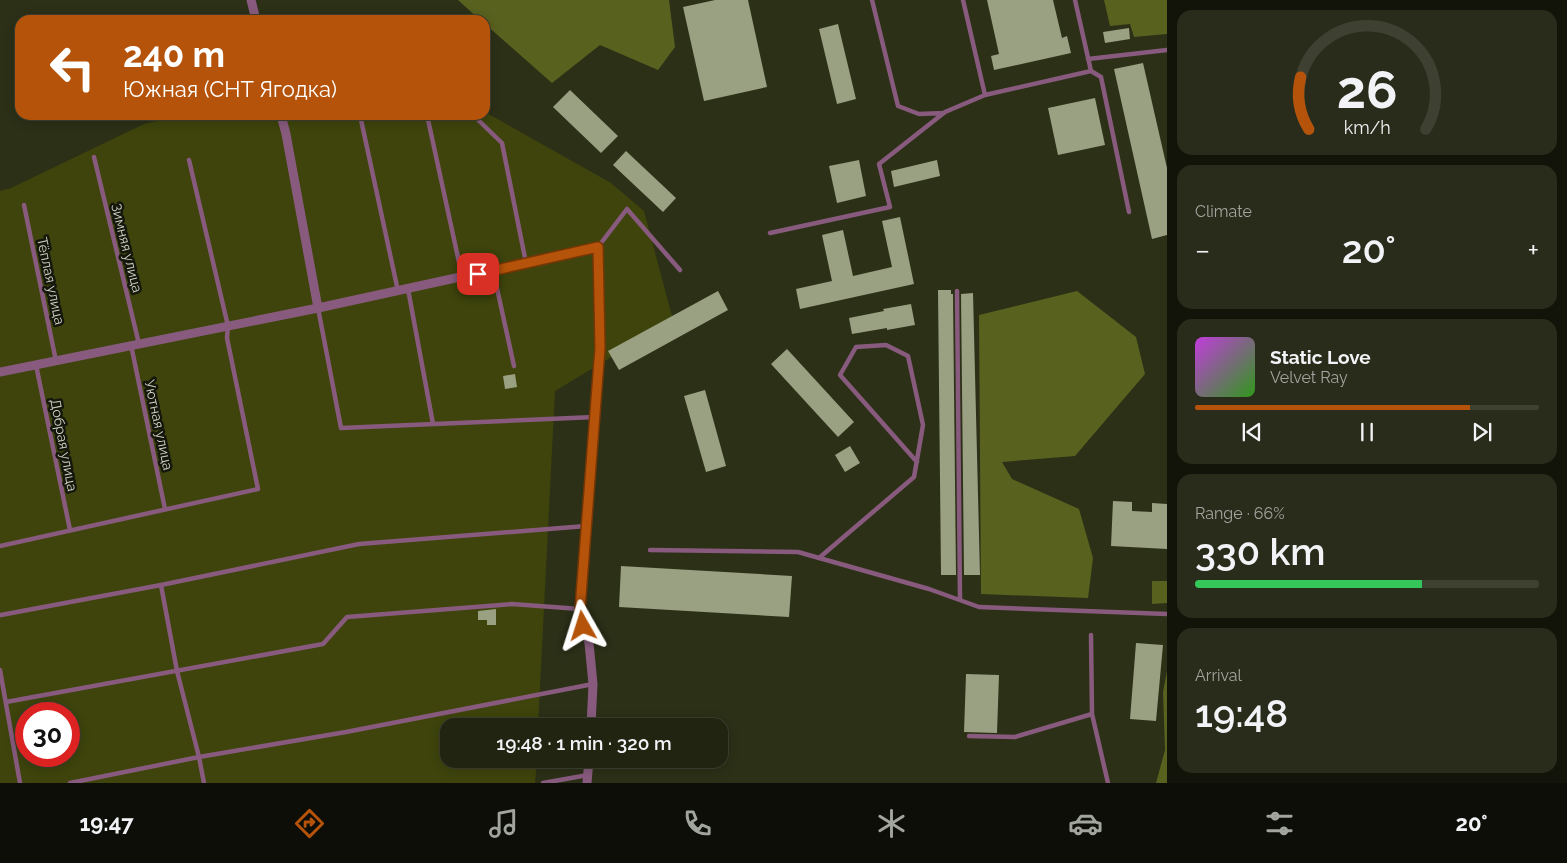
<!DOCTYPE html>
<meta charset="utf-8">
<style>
:root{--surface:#212411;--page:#292c1a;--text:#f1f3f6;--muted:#a2a49f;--line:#3e4131;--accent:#b45309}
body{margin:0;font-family:Raleway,sans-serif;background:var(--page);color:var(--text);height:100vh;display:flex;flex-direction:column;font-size:19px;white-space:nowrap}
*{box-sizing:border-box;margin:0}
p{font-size:16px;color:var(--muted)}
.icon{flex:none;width:28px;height:28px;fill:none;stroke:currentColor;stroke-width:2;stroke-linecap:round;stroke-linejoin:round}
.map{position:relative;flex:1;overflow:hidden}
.drawer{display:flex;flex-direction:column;gap:10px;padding:10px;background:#121409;width:400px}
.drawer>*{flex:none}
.hud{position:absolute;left:15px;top:15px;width:475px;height:105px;border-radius:15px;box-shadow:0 2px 12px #0003,0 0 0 1px var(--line);background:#b45309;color:#fff;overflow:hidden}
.speed{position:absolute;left:15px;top:702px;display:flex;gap:10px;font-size:25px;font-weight:700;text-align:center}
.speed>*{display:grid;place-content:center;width:65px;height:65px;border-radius:50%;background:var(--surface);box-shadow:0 2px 12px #0003,0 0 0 1px var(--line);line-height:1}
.speed .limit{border:8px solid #d22;background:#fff;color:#111}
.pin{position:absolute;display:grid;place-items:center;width:42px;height:42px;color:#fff;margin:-21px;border-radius:10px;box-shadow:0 2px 8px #0006}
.me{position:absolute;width:55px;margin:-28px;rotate:354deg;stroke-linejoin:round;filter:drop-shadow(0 0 4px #0008)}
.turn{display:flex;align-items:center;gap:18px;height:105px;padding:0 25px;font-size:22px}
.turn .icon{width:65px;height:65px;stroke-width:2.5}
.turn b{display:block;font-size:35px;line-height:42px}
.big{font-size:38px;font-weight:600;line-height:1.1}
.drawer .card{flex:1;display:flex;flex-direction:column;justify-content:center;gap:8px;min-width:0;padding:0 18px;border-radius:15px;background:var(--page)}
.drawer .dial{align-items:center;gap:0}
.dial svg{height:130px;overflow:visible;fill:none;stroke:var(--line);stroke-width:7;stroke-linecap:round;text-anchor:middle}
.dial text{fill:var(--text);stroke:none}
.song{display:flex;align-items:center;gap:15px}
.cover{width:60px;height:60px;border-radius:8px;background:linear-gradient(135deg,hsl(290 70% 55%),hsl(110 70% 35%))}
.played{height:5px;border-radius:2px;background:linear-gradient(90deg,var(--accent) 80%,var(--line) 80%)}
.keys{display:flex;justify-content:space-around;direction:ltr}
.heat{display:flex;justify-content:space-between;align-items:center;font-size:28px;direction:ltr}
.charge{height:8px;border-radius:4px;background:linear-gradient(90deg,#34c759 66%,var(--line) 0)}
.trip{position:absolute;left:440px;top:718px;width:288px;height:50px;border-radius:15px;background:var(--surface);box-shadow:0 2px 12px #0003,0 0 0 1px var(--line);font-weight:600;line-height:50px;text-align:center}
.tabs{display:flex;height:80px;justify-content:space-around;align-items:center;background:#0d0e07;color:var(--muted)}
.tabs .icon{width:35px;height:35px}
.tabs .selected{color:var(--accent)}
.tabs b{font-size:22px;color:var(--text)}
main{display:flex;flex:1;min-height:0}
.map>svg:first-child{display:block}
.green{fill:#3e440c;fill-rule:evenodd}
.forest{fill:#59611f}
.building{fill:#9aa082}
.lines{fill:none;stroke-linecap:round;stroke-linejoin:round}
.service{stroke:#885b7e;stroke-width:4.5}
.minor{stroke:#885b7e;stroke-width:9}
.route-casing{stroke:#753606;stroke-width:12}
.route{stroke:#b45309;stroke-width:9}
.labels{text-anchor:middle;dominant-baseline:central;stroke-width:5;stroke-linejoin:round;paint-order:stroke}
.street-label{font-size:14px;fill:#d1d4c5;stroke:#15170c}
</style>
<main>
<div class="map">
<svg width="1167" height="783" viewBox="0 0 1167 783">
<rect width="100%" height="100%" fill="#2c3017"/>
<path class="green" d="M485,112l126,71 33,28 29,109 -118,71 -17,335h-89v33h88l-2,24h-535v-592l11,-3 133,-64 39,-9h302zM26,714h43v42h-43z"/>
<path class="forest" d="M458,0h211l6,47 -17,23 -58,-25 -48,38 -67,-59v-4h-5z
M1104,0h63v34l-33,3 -4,-13 -20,2z
M1077,291l59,46 9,37 -70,82 -73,6 10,17 67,30 14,49 -5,40 -107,-4 -2,-279z
M1152,581h15v22l-15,1z
M1167,671v112h-11l9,-33 -2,-58z"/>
<path class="building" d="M715,0h33l19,87 -63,14 -21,-94z
M987,0h66l9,38 5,-2 4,17 -77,17 -3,-14 8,-2z
M838,24l18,75 -19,5 -18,-75z
M1129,28l1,11 -25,4 -2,-11z
M1143,63l24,105v67l-15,4 -38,-170z
M570,90l48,46 -17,17 -48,-46z
M1095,98l10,47 -47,10 -10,-47z
M626,151l50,47 -13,14 -50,-47z
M859,160l7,36 -29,7 -8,-37z
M937,160l3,16 -46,11 -3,-16z
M900,217l14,67 -114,25 -4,-20 36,-8 -10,-46 21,-5 10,46 39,-9 -10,-46z
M938,290h13v4h2l3,281h-15z
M718,291l10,19 -109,60 -11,-19z
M973,293l7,282h-16l-3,-281z
M911,304l4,21 -28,5v-2l-35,6 -3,-16 35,-7 -1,-2z
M787,349l67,73 -16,15 -67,-73z
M515,374l2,13 -12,2 -2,-13z
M705,390l21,76 -20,6 -22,-76z
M850,446l10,17 -15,9 -10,-17z
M1113,501l19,1v9l20,1v-9l15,1v45l-56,-3z
M621,566l171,10 -3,41 -170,-10z
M496,609v16h-9v-5h-9v-9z
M1136,643l27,2 -7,76 -26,-2z
M966,674l33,1 -2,58 -33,-1z"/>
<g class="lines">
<path class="service" d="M872,0l26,106 21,8 25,-1
M963,0l22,95 106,-24 -16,-71
M1088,59l79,-9
M1091,71l10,6 28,135
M360,115l38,176
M427,115l35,161
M473,115l29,28 24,120
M94,157l45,187
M24,205l32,156
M770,233l120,-26 -11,-43 66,-52 40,-17
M598,247l29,-38 53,61
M493,270l21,96
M408,289l25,135
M957,291l3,309
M318,308l23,120 254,-11
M131,345l34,164
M36,365l34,165
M0,546l258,-57 -31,-151 1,-12 -39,-166
M650,550l148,2 131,37 50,18 188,7
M819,558l95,-81 9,-52 -15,-69 -22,-11 -30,2 -16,28 77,87
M161,585l16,86 22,86 5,26
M1,615l160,-30 198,-41 227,-18
M1091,635l1,79 16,69
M0,670l20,113
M6,702l317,-58 24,-27 165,-13 68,5
M969,736l46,1 77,-23
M70,783l129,-26 147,-25 247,-48
M543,783l45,-8"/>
<path class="minor" d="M251,0l5,20
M281,115l5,19 32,174
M0,372l318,-64 280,-61 2,101 -20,261 3,17 6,17 4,41 -2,42
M587,783l2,-24"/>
</g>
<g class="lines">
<g class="route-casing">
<path id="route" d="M478,274l120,-27 2,101 -20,261 3,17"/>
</g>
<use href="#route" class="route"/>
</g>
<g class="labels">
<g class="street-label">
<text transform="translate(127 248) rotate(76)">Зимняя улица</text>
<text transform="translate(51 281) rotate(78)">Тёплая улица</text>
<text transform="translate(159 425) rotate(78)">Уютная улица</text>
<text transform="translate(64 445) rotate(79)">Добрая улица</text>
</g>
</g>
</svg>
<div class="speed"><div class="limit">30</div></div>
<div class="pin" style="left:478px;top:274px;background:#d93025"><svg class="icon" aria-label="arrive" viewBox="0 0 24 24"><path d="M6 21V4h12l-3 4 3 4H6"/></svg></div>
<svg class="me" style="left:583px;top:626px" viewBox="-20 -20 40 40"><path d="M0-17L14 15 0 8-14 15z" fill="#b45309" stroke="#fff" stroke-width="4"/></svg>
<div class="trip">19:48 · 1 min · 320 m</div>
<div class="hud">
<div class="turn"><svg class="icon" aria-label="left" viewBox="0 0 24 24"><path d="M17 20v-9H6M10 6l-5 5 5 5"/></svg><div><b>240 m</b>Южная (СНТ Ягодка)</div></div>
</div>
</div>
<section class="drawer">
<div class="card dial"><svg viewBox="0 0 100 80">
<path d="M14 69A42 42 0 1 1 86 69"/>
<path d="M14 69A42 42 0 0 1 9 37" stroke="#b45309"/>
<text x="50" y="56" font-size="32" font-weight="700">26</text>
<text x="50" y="72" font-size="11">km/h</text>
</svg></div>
<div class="card"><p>Climate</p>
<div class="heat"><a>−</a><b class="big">20°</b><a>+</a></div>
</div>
<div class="card">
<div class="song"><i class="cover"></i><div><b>Static Love</b><p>Velvet Ray</p></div></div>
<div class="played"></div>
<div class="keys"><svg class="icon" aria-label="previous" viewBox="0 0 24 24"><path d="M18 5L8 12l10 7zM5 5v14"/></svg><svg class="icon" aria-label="pause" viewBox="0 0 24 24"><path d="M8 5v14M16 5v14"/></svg><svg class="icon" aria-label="next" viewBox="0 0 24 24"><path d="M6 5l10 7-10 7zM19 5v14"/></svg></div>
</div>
<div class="card"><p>Range · 66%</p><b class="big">330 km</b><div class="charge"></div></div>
<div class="card"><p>Arrival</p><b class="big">19:48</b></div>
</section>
</main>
<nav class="tabs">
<b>19:47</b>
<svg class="icon selected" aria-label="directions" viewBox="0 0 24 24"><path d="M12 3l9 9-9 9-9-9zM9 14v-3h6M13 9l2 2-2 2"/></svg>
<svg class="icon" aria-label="music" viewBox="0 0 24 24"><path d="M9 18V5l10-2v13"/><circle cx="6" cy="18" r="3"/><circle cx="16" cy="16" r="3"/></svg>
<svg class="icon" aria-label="phone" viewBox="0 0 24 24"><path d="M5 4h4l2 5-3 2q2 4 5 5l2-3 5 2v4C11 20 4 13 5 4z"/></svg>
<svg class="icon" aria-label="climate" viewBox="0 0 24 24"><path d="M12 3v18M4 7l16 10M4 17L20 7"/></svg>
<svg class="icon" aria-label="car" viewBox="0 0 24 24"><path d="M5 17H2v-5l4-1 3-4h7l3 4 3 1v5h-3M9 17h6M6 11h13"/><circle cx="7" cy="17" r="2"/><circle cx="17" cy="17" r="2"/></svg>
<svg class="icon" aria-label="filters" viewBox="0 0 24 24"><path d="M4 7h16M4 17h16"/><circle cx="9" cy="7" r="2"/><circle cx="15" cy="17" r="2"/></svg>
<b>20°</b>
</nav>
